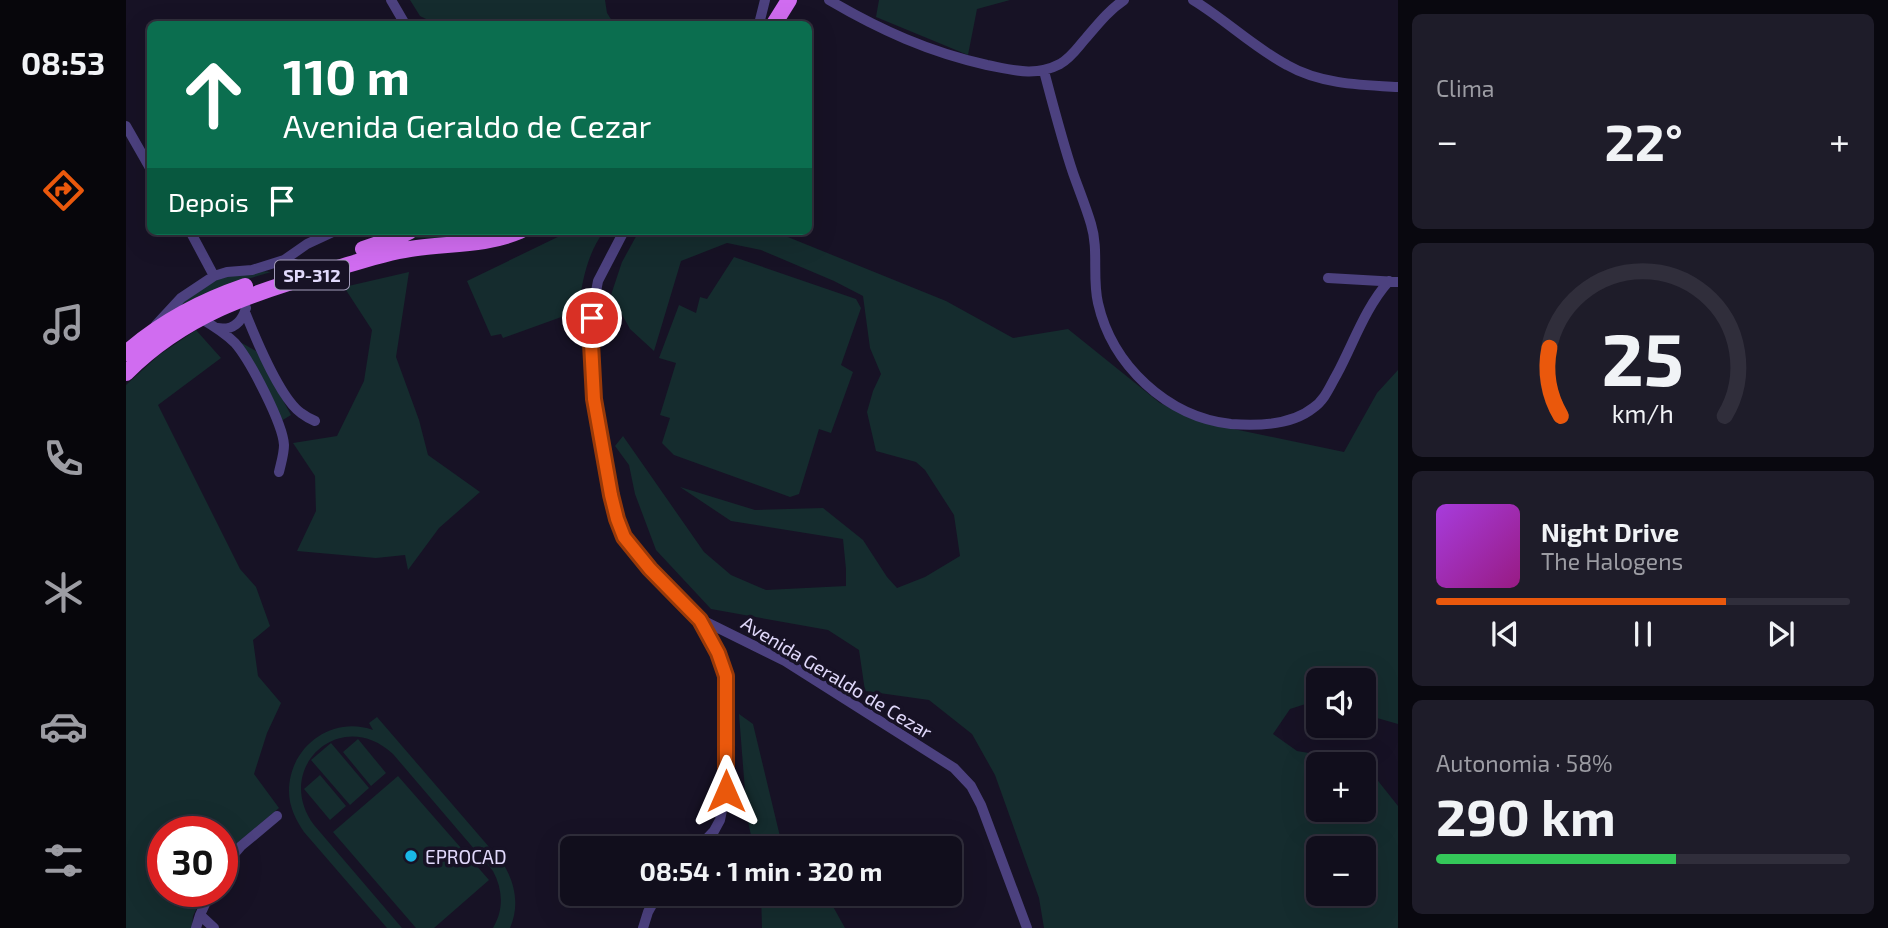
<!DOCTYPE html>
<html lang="pt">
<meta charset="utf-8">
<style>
:root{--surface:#110e1c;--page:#1e1c29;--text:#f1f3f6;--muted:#9c9ca3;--line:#302e3b;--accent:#ea580c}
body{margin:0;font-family:"Exo 2",sans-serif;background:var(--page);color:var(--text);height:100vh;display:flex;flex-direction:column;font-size:26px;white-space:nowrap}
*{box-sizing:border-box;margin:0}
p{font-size:23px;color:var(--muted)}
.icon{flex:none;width:38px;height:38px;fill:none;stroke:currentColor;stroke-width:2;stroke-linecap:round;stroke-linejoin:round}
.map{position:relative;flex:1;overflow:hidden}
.details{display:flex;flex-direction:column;gap:14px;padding:14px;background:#09080f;width:490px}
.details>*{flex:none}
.guide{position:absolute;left:21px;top:21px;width:665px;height:214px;border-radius:10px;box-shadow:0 7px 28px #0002,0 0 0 2px var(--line);background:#0b6e4f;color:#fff;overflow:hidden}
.tools{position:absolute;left:1180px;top:668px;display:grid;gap:14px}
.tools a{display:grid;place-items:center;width:70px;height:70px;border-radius:10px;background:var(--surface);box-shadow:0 7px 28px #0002,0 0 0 2px var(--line);font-size:35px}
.speed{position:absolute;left:21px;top:816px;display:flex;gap:14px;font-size:35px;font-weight:700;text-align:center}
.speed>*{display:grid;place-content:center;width:91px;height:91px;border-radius:50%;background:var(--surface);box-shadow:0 7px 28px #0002,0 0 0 2px var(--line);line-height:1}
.speed .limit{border:10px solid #d22;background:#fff;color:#111}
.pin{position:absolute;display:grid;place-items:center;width:60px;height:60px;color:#fff;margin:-30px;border:4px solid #fff;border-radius:50%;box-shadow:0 2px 7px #0007}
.me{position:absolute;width:77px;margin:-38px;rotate:0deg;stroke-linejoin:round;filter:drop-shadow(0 0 5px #0008)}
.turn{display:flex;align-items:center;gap:24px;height:147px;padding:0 21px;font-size:32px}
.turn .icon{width:91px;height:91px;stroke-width:2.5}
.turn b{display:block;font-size:49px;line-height:60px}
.then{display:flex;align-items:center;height:66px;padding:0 21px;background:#0003;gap:14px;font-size:26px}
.big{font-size:52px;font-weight:700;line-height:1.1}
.details .tile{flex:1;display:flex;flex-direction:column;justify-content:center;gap:10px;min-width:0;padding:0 24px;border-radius:10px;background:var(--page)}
.details .dial{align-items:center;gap:0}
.dial svg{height:182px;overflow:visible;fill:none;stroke:var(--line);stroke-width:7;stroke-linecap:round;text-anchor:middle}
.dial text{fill:var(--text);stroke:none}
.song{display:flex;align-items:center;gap:21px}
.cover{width:84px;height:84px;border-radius:10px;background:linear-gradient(135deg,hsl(280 70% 55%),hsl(310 70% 35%))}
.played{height:7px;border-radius:4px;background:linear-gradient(90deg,var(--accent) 70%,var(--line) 70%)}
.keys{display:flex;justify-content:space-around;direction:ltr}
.heat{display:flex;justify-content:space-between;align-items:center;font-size:38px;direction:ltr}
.charge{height:10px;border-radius:5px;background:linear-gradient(90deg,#34c759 58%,var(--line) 0)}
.trip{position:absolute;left:434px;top:836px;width:402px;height:70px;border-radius:10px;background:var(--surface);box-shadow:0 7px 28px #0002,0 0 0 2px var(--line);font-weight:700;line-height:70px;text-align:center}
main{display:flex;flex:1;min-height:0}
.dock{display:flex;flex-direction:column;width:126px;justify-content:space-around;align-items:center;background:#07060b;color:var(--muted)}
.dock .icon{width:49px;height:49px}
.dock .current{color:var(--accent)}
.dock b{font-size:32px;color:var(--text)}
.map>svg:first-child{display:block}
.green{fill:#152c2e;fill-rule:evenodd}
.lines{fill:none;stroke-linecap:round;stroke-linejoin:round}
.street{stroke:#4c417f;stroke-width:10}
.primary{stroke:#d06cf0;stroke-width:16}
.route-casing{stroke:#983908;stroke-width:18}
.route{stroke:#ea580c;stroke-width:12}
.poi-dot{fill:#19b7e7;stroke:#171225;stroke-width:2.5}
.labels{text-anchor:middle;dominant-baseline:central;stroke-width:7;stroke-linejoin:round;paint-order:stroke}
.shield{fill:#171225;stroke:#a49dbb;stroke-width:2}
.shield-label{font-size:18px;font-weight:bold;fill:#e1d9fb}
.street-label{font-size:19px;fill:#e1d9fb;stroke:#171225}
.poi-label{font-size:19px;fill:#e1d9fb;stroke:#171225;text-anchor:start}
</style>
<main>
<nav class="dock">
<b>08:53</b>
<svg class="icon current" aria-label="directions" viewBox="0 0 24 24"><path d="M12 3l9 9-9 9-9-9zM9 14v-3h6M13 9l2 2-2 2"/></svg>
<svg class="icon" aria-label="music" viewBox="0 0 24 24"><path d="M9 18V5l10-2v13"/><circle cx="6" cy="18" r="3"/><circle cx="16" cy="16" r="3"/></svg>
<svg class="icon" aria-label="phone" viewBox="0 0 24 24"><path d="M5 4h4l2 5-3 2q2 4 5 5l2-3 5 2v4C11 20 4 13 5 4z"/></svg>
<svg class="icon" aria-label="climate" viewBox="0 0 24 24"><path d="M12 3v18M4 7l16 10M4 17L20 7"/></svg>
<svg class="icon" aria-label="car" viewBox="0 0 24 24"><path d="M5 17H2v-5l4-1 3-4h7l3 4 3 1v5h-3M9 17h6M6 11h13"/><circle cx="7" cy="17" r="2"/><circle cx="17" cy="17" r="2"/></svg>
<svg class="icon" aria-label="filters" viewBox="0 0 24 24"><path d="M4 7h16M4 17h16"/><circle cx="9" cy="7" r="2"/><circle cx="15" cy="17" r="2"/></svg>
</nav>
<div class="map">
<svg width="1272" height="928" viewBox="0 0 1272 928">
<rect width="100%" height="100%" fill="#171225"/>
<path class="green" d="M284,0h195l2,13 7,11h-118l-2,-1 -62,-1 -12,-6z
M753,0h131l-33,9 -9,46 -92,-38z
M295,231h43l4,4 -13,3h-48z
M444,231h34c-17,23 -22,51 -26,80l-75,27 -2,-4 -10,2 -24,-55z
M513,231h134l173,70 67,37 55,-9 92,74 45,20 139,29 33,-59 21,-23v354l-35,-10v-33h-45v19l-28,9 -17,25 24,17 41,7 16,7h-36v45h45v-42l8,4 27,34v122h-354l-5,-30 -44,-123 -23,-41 -43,-34 -64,-9 -6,-41 -31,-20 -117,-21 -55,-59 -21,-56 -6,-29 -14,-19 8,-10 81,116 27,23 35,15 80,-4v-17l-3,-30 -112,-18 -51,-34 75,23 68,-2 40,32 24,37 10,11 28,-11 35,-21 -6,-41 -29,-45 -9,-8 -40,-11 -9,-39 6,-21 8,-17 -11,-26 -7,-52 -29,-15 -73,-31 -34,-7 -46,18 -27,90 -24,-22 -19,-34 11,-33zM1192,849h45v45h-45z
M608,257l122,42 5,9 -20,57 12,7 -22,61 -12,-4 -20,65 -9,3 -116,-42 -12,-12 8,-25 -10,-3 16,-52 -17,-5 20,-53 17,8 4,-16 7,2z
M136,271l9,1 -40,12 -58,29 12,-15 36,-20z
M283,272l-13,85 23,63 9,35 52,37 -41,36 -31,42 -3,-15 -29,3 -79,-7 19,-40 -1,-35 -22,-33 44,-7 27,-55 8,-51 -28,-43z
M70,330l25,28 -63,47 82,164 16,18 14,39 -17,14 5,36 23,27 -14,30 -13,41 25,34 -57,48v-25h-59v60h42l-12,25 -1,12h-66v-543l33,-30z
M114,342l16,9 35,64 -10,6z
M613,714l14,10 30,125h-29l-7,-32z
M251,717l125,145c13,20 18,43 8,66h-17c11,-19 10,-38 0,-57l-100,-117c-52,-49 -121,14 -79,71l88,103h-15l-83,-96c-8,-12 -15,-25 -15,-41 0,-44 43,-76 84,-61l-4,-7z
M232,739l28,34 -15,13 -28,-34z
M205,743l38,45 -19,17 -39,-45z
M194,775l26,31 -16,14 -26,-31z
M272,776l91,104 -55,48h-18l-83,-96z
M635,894h65l19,34h-83z"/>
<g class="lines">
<path class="street" d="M265,0l14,24
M703,0c51,30 100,52 158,65 26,5 48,12 73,-1 12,-7 17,-16 26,-26 12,-14 23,-28 38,-38
M1067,0c33,20 60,47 94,65 33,19 73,20 111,22
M633,24l6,-24
M918,71c9,34 18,69 29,102 6,17 13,34 18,51 8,26 1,53 7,79 14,62 69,114 133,121 26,2 61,1 82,-16 12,-8 17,-22 24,-34 17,-32 28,-66 52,-93
M0,126l24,42
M64,231l24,45
M498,231l-26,50 -7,37v25l3,56 5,32 12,64 6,24 7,18 26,32 50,50 85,42 169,107 17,18 10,19 46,123
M158,260l18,7
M1202,278l70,4
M119,312c10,25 35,86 56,101 4,3 9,6 14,8
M74,318c12,7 25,15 35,25 15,17 48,81 49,102 0,9 -3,18 -5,27
M30,325l25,-27 33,-22 13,-4 25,-2 32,-10 23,-16 28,-13
M91,328c16,3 25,-6 29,-20
M571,849l17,-18 6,-11 6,-29v-115l-8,-24 -18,-33
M96,868l19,-22 36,-30
M74,915l14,13
M70,928l4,-13 11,-24
M517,928l5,-16 10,-18"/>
<path class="primary" d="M648,24l15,-24
M237,249l35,-12 12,-6
M0,353c35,-31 75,-52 119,-67
M0,373c58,-58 125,-80 202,-102 27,-8 54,-18 82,-22 37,-6 75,-3 110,-18"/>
</g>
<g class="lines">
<g class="route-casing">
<path id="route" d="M466,318l-1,25 3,56 17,96 6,24 7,18 26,32 50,51 18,33 8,23v115"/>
</g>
<use href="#route" class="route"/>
</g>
<circle class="poi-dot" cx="285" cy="856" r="7"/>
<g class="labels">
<rect class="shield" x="149" y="260.5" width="74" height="29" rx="5"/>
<g class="shield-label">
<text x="186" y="275">SP-312</text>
</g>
<g class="street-label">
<text transform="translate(711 677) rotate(31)">Avenida Geraldo de Cezar</text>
</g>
<g class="poi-label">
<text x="299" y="856">EPROCAD</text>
</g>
</g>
</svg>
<div class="tools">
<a><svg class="icon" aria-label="sound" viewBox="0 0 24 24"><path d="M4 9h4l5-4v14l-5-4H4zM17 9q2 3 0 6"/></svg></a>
<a>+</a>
<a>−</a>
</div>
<div class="speed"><div class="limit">30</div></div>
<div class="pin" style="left:466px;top:318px;background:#d93025"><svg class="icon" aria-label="arrive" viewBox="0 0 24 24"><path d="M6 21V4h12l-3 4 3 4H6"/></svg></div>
<svg class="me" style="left:600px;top:791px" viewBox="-20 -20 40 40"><path d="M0-17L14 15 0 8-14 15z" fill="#ea580c" stroke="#fff" stroke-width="4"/></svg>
<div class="trip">08:54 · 1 min · 320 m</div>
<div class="guide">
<div class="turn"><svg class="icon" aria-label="ahead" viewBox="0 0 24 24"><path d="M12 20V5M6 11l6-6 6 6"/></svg><div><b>110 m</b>Avenida Geraldo de Cezar</div></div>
<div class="then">Depois<svg class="icon" aria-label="arrive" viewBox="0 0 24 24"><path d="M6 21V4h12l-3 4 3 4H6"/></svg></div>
</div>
</div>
<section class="details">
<div class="tile"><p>Clima</p>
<div class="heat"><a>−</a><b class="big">22°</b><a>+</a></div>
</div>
<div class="tile dial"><svg viewBox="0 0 100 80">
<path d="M14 69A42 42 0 1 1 86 69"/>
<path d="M14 69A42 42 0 0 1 9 39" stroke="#ea580c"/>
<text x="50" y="56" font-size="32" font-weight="700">25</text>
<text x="50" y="72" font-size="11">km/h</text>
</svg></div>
<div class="tile">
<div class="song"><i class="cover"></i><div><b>Night Drive</b><p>The Halogens</p></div></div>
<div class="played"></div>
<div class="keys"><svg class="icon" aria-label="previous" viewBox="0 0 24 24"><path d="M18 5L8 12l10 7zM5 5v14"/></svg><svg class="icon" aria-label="pause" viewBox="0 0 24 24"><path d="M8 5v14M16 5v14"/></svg><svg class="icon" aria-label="next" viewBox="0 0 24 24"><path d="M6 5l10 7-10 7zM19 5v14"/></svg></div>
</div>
<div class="tile"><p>Autonomia · 58%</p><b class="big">290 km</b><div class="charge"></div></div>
</section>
</main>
